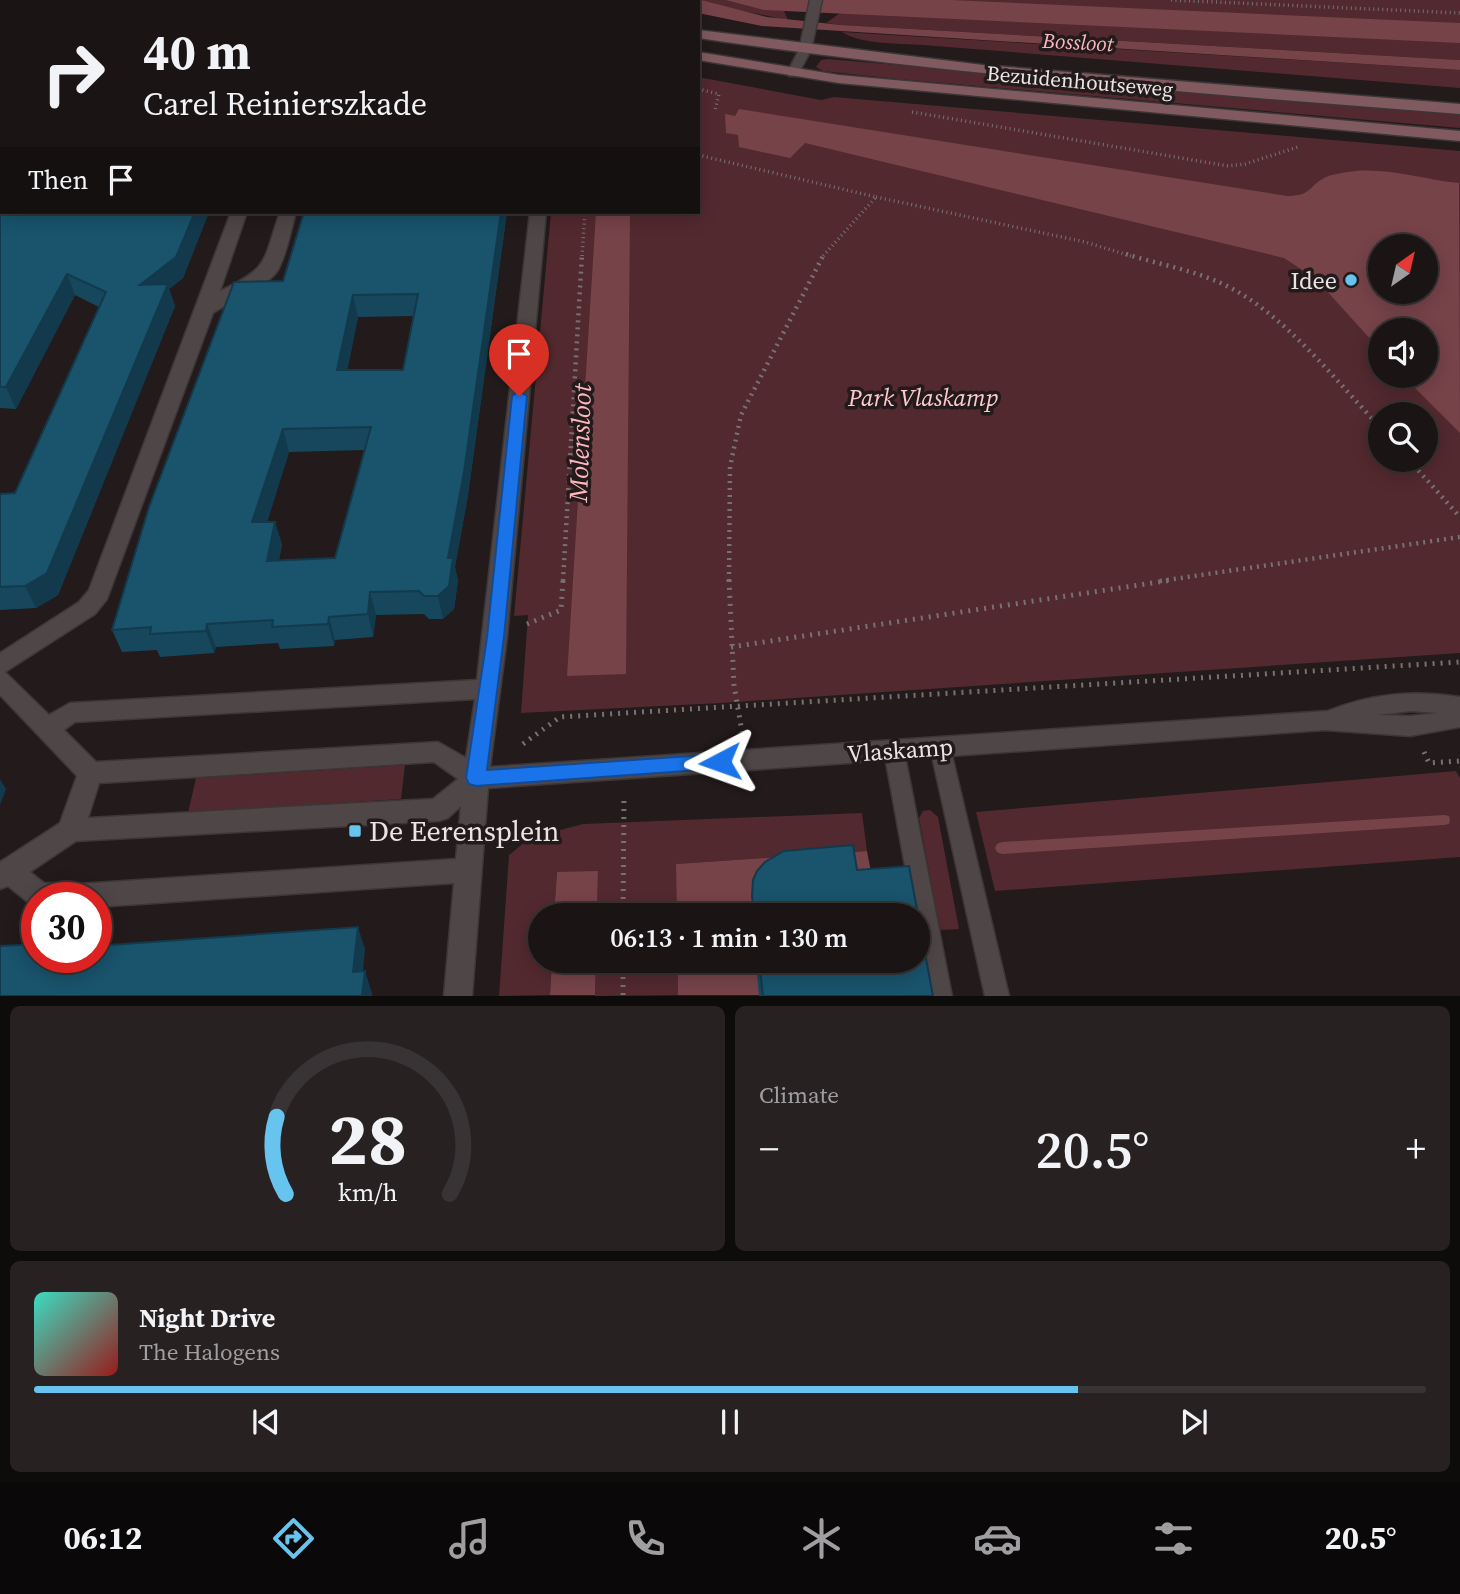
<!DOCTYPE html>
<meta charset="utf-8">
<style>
:root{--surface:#1a1414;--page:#272122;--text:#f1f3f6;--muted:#9f9ea0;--line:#383334;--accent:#66c4ef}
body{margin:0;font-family:"Source Serif 4",serif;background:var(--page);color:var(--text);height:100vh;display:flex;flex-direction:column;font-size:26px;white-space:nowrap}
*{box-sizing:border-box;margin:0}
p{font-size:23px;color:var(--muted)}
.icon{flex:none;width:38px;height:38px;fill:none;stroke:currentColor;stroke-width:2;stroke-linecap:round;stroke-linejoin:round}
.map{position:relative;height:996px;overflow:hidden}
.details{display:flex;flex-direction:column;gap:10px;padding:10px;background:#0e0b0b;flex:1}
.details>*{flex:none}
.guide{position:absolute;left:0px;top:0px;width:700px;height:214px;box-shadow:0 4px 18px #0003,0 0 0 2px var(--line);background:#1a1414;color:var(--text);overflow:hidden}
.needle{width:46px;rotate:34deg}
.tools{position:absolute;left:1368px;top:234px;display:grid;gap:14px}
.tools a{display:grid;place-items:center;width:70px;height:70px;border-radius:50%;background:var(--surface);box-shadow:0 4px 18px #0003,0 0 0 2px var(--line);font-size:35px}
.speed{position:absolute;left:21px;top:882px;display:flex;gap:14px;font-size:35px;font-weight:700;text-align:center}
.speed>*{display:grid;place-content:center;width:91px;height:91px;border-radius:50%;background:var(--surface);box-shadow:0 4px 18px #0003,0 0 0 2px var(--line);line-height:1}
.speed .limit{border:10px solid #d22;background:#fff;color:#111}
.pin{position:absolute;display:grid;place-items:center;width:60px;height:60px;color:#fff;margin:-72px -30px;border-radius:50% 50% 50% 0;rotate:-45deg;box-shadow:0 0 7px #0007}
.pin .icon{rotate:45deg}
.me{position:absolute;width:77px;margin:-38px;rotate:266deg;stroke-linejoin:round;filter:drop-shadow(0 0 5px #0008)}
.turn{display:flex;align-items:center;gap:24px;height:147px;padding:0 28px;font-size:32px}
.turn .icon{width:91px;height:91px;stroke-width:2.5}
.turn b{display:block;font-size:49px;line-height:60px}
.then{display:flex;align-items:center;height:66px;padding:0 28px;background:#0003;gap:14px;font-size:26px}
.big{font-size:52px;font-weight:600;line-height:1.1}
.details .widget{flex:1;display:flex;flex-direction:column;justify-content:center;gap:10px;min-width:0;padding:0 24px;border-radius:10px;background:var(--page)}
.details .dial{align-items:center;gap:0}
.dial svg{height:182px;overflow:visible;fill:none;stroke:var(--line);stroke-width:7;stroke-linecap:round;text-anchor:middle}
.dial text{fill:var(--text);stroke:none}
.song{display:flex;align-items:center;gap:21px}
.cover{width:84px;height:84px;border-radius:10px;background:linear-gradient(135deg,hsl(170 70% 55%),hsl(0 70% 35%))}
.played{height:7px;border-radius:4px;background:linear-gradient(90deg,var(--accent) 75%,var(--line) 75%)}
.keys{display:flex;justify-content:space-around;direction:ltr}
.heat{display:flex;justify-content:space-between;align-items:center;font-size:38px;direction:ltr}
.details .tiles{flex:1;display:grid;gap:10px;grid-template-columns:1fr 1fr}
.widget:last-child{grid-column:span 2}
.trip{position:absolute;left:528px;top:903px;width:402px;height:70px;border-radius:35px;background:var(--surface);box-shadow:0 4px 18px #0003,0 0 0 2px var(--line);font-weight:600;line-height:70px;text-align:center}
.tabs{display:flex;height:112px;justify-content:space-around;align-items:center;background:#0a0808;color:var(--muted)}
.tabs .icon{width:49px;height:49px}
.tabs .active{color:var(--accent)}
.tabs b{font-size:32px;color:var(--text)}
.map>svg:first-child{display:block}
.green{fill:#52292e;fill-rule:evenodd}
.water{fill:#764349;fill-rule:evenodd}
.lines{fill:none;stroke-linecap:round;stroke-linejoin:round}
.stream{fill:#764349;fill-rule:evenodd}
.lane-casing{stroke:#3c3637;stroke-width:3}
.street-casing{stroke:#3c3637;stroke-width:3}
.secondary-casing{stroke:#3c3637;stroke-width:3}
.path-far2{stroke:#787172;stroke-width:3.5;stroke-dasharray:1 3.5;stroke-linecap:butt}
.path-far1{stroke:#787172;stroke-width:4.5;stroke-dasharray:2 5;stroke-linecap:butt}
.path{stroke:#787172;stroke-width:5;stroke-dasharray:2 6;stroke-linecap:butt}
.lane{fill:#4f4647;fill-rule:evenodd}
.street{fill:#4f4647;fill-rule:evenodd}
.secondary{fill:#805a5f;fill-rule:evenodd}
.wall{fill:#16475d;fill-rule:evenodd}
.shaded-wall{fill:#123a4c}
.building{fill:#19536c;stroke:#123a4c;stroke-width:2;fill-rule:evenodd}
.route{fill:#1a73e8;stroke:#114b97;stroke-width:2}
.poi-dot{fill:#66c4ef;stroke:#221a1b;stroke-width:2.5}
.labels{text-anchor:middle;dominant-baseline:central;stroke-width:7;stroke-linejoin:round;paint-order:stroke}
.far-water-label{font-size:21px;font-style:italic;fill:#fdb8bf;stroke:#221a1b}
.far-street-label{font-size:21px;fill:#eae4e5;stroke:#221a1b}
.poi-label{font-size:24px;fill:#eae4e5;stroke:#221a1b;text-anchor:end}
.park-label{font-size:24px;font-style:italic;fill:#ffcacf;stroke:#221a1b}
.street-label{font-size:24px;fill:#eae4e5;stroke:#221a1b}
.water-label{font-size:26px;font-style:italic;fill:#fdb8bf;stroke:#221a1b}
.near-poi-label{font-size:28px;fill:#eae4e5;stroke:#221a1b;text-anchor:start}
</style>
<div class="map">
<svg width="1460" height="996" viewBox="0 0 1460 996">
<rect width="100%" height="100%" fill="#221a1b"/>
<path class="green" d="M625,0h835v60l-619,-35 -15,-2 14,-10h12l-106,-7 38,5 4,9 -60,-12 -30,6v-12z
M842,32l618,38v18l-537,-43c-25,-2 -61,0 -81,-13z
M828,59l632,55v14l-562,-49 -75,-8 -7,-4 5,-7z
M698,77l123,23 13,-3 626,54v502l-739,50 -200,10 7,-98 -14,1 37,-404h147zM1381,247h45v45h-45zM1381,331h45v45h-45zM1381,415h45v45h-45z
M405,765l-4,34 -213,14 8,-35z
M1456,771l4,7v79l-465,34 -19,-79z
M930,810l8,7 21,112 -19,1 -21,-112 4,-7z
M862,813l5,38 -190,13v51h-80l1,-43h-41l-3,43h-13v46h11l-2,34 -51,1 10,-141 21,-17 53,-14z
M596,961h82v34l-83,1z"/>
<path class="water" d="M648,0h53l66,17 74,8 619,35v10l-698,-44 -64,-13v-11z
M726,0h225l509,23v20l-696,-33z
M739,109l548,87c24,0 21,-9 37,-18 8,-4 23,-6 32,-7 34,-3 70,9 103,12l1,250 -57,-57h23v-45h-45v20l-65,-72 -32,-21 -479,-115 -15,15 -51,-11 -1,-12 -12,-2 -1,-19 10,2zM1381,247h45v45h-45z
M596,212h34l-4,462 -59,2z
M867,851l4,21 -118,36 -1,7h-75l-1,-51z
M598,871l-1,44h-43l3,-43z
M552,961h44l-1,34h-45z
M678,961h78l4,34h-82z"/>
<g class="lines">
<path class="stream" d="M1444,815l5,1 1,4 -1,4 -5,1 -442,29 -5,-2 -2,-4 2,-4 5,-2z"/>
<g class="lane-casing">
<path id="lane" d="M810,0h12l-11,50 -14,26h-8l-2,-3 12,-23z
M940,739l7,2 3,6 59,249h-24l-55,-249 3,-6z
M894,743l7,2 3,6 48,245h-24l-9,-52v-29h-5l-30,-164 3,-6z"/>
</g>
<g class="street-casing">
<path id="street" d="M231,212h16l-27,79c50,-23 43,-30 60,-79h16c-5,18 -9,41 -18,58 -10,17 -48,31 -65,43l-106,286 -12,15 -90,58 44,43 21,-12 407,-23 53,-468h16l-39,425 -17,130 838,-56c44,-18 86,-21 132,-14v30l-50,9 -85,-6 -837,58 -16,208h-28l10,-113 -358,24v-9h-59v8l-8,-3 -21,-17 -8,3v-27l60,-39 17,-47 -77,-81v-42l79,-51 10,-12zM475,699l-9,59 -28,-16 -342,20 -32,-32 11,-8zM1411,711l27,2 -28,3 -33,-1zM434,762l24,17 -25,20 -345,19 11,-35zM461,806l-5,53 -377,25 -35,-1 -14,-11 46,-31 363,-20 9,-3z"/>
</g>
<g class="secondary-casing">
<path id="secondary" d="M341,0h53l2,2h-54z
M0,3h2v8h-2z
M698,30l285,35 477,39v10c-255,-20 -509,-39 -762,-76z
M698,52l141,23 621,56v10l-621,-58 -141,-23z"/>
</g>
<path class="path-far2" d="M582,0l15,2
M1171,0l289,13
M75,2l2,-2
M698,89l21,5 -4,16
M912,112l316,54 17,-2 53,-17
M698,155l178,42 -53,59
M876,197l209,45 46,14
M582,256l3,-44"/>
<path class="path-far1" d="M1126,254c31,10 67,16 97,30 61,29 111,95 158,144
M1409,460l51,57
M563,581l19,-327
M729,581l1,-114 11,-52 83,-161
M1160,581l300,-44"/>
<path class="path" d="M729,580l5,105 8,47
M527,624l34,-14 2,-30
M731,647l441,-67
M523,744l37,-27 900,-55
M1424,752l5,11 31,-2
M623,915l1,-118
M623,961v35"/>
<use href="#lane" class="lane"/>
<use href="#street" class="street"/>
<use href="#secondary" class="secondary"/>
</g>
<path class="wall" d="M0,13l2,199h207l-26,66 -14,11 6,17 -117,289 -22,13 -36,2v-116l15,-1 84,-186 -24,-12 -59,114 -16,-1z
M507,212l-39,283 -13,72 3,14 -4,28 -11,10h-14l-5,-5 -48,1 -3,22 -38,3 -1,6 -54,3 -2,-6 -62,4 -2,6 -54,4 -3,-7 -35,2 -10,-22 171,-349zM413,316l-10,54h-56l11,-53zM365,450l-30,108 -56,2 3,-15 -7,-23h-8l22,-70z
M756,961h163l14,35h-174z"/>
<path class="shaded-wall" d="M195,212h14l-26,66 -14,11 6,17 -117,289 -22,13 -11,-22 115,-301z
M501,212h6l-39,283 -13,72 3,14 -4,28 -11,10 -5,-23 10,-38z
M67,274l8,21 -59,114 -10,-22z
M353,295l5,22 -15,76 -6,-23z
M283,429l6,23 -29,93 -8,-23z
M275,522l7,23 -8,39 -7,-23z
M370,592l6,23 -3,22 -5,-23z
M329,617l6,23 -1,6 -6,-22z
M207,624l9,23 -2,6 -8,-22z
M0,779l6,10 -6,16z
M358,927l7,22 -4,44 -8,-21z
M365,971l7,22v3h-10z"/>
<path class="building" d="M0,13h2v199h193l-19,45 -36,28 28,-1 -121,289 -22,13 -25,1v-93l15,-1 91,-201 -39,-18 -61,113h-6z
M304,212h197l-37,260 -16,86h5l-4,28 -11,10h-14l-5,-5 -49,1 -2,22 -39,3 -1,7 -56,3 1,-7 -66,4 -1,7 -56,3 1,-7 -39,3 37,-123 85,-225 49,-1zM418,294l-15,76h-66l16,-75zM371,427l-36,131 -68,3 8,-39h-23l31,-93z
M853,845l4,25 52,-4 9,49h-164l-2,-19 1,-16 4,-9 8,-9 19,-11z
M919,921l14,75h-170l-4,-35h160z
M358,927l-5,45 12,-1 -3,25h-362v-50l36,-2 -3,7h4v6h59v-11z"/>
<path class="route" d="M519,391l8,5 -23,241 -17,133 233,-16 7,3 3,5 -3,6 -251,18 -7,-2 -3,-6 21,-141 25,-241z"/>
<g class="poi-dot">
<circle cx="1351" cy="280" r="7"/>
<rect x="348" y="824" width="14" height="14" rx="3.5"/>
</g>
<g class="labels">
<g class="far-water-label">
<text transform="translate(1078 42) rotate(3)">Bossloot</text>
</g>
<g class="far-street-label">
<text transform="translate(1080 81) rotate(5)">Bezuidenhoutseweg</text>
</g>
<g class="poi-label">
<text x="1337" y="280">Idee</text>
</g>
<g class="park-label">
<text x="923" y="397">Park Vlaskamp</text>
</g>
<g class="street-label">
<text transform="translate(900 750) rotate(-4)">Vlaskamp</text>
</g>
<g class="water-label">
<text transform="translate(580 443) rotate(-88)">Molensloot</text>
</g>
<g class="near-poi-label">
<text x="369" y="831">De Eerensplein</text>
</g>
</g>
</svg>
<div class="tools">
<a><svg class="needle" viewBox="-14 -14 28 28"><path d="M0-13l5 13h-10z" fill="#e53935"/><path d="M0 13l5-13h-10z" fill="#9f9ea0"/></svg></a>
<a><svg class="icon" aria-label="sound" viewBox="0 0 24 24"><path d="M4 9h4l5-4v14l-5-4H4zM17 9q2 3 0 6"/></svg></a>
<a><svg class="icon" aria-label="search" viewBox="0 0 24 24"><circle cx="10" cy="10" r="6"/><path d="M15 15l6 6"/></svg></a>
</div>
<div class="speed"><div class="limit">30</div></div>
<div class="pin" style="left:519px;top:396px;background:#d93025"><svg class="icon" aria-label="arrive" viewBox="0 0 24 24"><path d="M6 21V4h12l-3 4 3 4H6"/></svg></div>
<svg class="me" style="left:720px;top:762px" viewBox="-20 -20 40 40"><path d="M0-17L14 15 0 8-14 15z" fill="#1a73e8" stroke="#fff" stroke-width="4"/></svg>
<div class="trip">06:13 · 1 min · 130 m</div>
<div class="guide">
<div class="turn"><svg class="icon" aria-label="right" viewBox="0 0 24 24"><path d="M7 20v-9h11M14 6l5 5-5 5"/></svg><div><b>40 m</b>Carel Reinierszkade</div></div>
<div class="then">Then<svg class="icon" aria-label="arrive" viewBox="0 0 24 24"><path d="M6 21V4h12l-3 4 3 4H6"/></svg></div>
</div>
</div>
<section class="details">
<div class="tiles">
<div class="widget dial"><svg viewBox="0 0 100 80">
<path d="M14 69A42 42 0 1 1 86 69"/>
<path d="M14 69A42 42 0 0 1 10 35" stroke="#66c4ef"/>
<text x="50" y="56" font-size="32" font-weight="700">28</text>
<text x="50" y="72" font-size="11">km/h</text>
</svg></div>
<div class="widget"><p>Climate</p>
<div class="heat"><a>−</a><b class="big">20.5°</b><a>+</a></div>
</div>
<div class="widget">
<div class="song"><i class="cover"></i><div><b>Night Drive</b><p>The Halogens</p></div></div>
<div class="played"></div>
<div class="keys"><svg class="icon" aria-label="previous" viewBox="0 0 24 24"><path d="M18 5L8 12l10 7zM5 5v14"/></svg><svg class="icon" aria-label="pause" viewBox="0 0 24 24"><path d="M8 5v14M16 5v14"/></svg><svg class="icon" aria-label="next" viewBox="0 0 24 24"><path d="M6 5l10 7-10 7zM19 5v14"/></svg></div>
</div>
</div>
</section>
<nav class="tabs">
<b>06:12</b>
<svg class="icon active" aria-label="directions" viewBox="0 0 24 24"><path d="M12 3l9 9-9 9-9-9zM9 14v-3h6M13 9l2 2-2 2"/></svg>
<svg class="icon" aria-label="music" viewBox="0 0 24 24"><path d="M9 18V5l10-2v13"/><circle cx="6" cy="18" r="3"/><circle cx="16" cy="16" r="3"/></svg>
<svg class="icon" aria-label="phone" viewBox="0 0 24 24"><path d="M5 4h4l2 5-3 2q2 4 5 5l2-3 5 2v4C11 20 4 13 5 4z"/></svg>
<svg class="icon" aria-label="climate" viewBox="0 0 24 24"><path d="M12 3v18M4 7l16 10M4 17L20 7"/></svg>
<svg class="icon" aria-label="car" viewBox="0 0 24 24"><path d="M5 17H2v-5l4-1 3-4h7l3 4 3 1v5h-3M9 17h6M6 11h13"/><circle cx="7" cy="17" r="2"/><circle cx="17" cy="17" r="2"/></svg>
<svg class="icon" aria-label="filters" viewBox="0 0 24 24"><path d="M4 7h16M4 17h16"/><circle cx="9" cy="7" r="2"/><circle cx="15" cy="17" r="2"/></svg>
<b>20.5°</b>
</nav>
